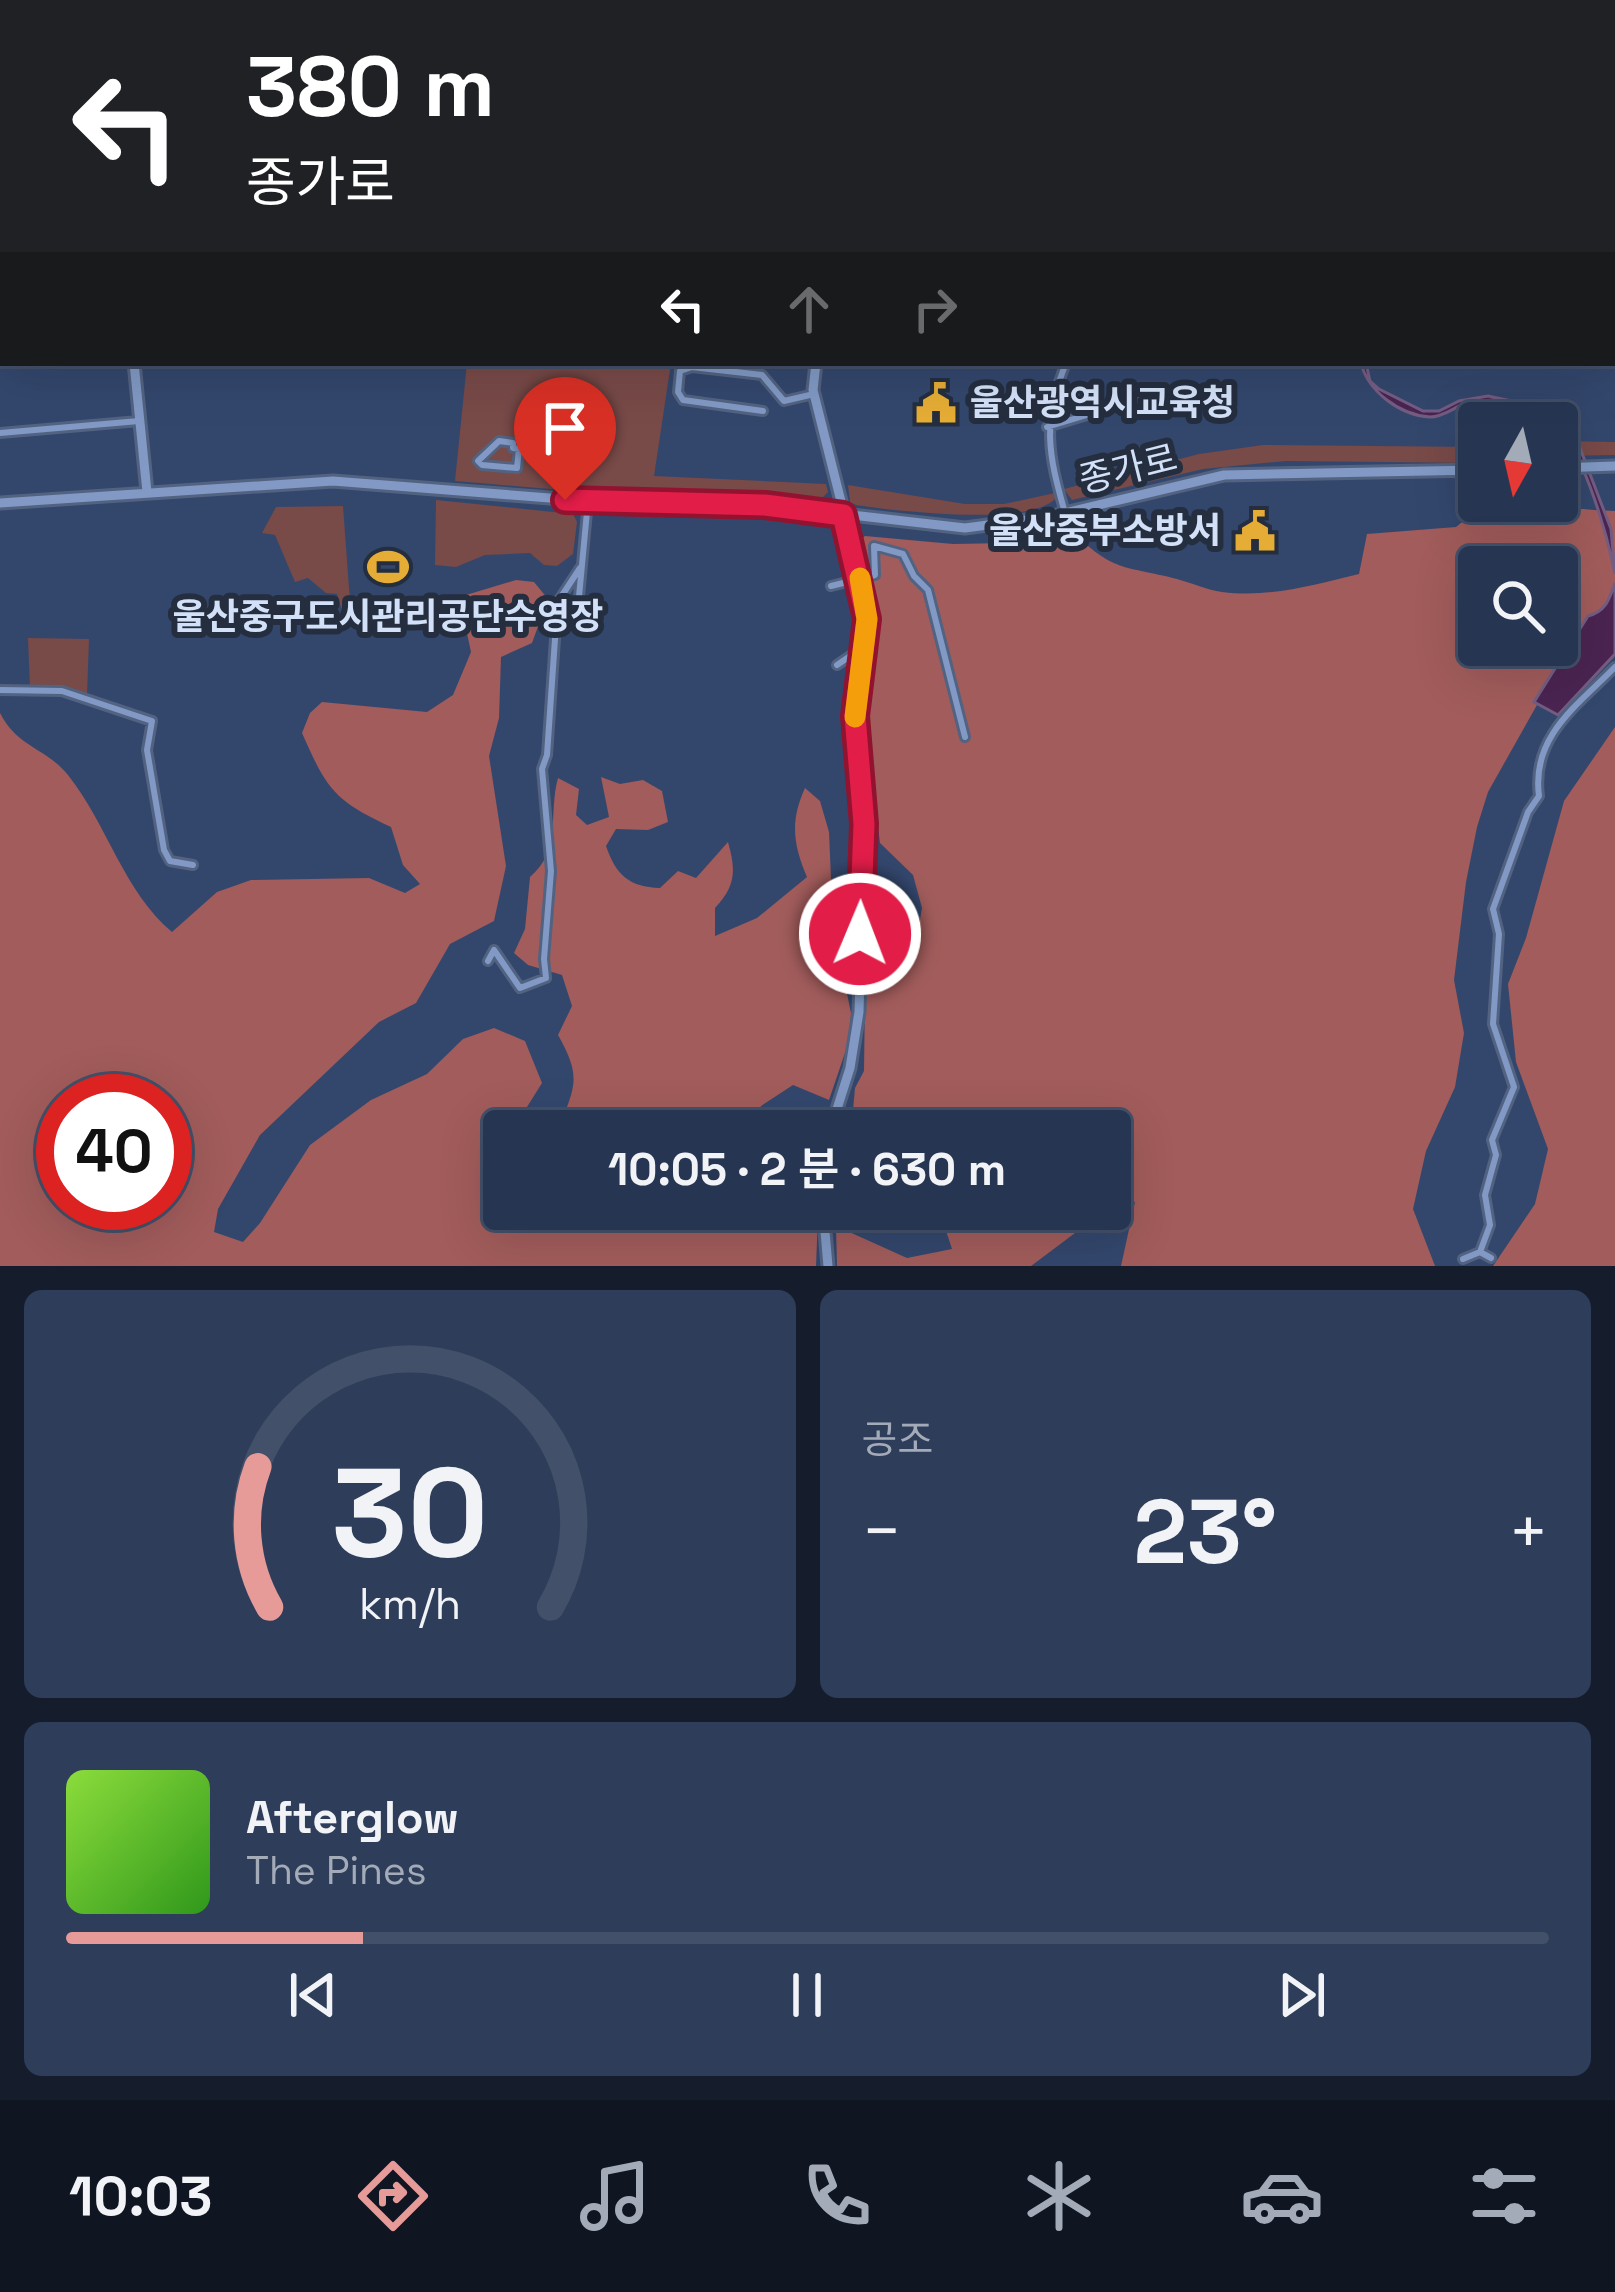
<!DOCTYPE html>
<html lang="ko">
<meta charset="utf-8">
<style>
:root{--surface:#263552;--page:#2e3d59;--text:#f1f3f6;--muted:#a4abb8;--line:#425069;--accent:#e69b98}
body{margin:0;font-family:"Space Grotesk","Noto Sans KR",sans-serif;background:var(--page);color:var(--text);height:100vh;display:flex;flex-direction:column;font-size:45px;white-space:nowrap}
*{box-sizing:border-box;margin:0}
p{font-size:39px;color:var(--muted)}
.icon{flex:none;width:66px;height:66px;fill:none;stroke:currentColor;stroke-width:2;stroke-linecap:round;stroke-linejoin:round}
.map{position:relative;height:1266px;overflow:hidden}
.side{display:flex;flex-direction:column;gap:24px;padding:24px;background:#151d2d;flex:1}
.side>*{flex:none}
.hud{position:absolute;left:0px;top:0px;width:1617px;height:366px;box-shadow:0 12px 48px #0002,0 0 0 3px var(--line);background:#202124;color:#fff;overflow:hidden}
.needle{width:78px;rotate:188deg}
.fabs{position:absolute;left:1458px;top:402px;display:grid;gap:24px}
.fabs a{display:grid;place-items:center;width:120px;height:120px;border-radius:12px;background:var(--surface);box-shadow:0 12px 48px #0002,0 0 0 3px var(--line);font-size:60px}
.speed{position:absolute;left:36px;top:1074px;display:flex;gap:24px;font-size:60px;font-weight:700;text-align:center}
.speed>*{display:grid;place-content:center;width:156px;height:156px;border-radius:50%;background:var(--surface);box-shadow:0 12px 48px #0002,0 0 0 3px var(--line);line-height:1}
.speed .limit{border:18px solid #d22;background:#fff;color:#111}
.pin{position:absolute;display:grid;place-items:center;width:102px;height:102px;color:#fff;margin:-123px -51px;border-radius:50% 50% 50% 0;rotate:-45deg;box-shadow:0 0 12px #0007}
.pin .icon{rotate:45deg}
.me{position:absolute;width:132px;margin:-66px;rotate:1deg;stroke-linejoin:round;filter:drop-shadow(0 0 9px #0008)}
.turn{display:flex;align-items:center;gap:42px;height:252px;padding:0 48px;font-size:54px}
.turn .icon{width:156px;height:156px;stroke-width:2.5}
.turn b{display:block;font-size:84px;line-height:102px}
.lanes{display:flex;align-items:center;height:114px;padding:0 48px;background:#0003;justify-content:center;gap:60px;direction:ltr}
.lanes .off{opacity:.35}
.big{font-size:90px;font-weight:600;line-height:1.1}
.side .tile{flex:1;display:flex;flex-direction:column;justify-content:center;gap:18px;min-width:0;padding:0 42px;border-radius:18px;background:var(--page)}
.side .dial{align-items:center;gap:0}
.dial svg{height:312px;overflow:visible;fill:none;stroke:var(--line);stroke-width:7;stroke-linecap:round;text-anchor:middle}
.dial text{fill:var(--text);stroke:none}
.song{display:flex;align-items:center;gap:36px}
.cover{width:144px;height:144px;border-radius:18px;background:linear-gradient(135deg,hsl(90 70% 55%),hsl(110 70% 35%))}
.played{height:12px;border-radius:6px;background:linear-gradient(90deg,var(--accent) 20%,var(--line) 20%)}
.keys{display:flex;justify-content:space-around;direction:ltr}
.heat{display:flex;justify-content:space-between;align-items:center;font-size:66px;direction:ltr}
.side .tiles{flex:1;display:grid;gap:24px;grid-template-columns:1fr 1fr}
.tile:last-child{grid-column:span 2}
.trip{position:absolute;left:483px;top:1110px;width:648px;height:120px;border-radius:12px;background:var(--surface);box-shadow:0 12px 48px #0002,0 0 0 3px var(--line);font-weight:600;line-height:120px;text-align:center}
.dock{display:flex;height:192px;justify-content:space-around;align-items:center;background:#0f1521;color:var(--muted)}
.dock .icon{width:84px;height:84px}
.dock .current{color:var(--accent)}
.dock b{font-size:54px;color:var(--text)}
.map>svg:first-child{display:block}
.green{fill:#784a48}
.forest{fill:#a15c5b;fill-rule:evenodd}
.water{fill:#4b2451;stroke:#745d83;stroke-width:3}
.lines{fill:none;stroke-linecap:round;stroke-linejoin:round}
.street-casing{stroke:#526382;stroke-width:12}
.secondary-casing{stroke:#526382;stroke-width:15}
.street{stroke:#8199c4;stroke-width:6}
.secondary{stroke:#8199c4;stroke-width:9}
.route-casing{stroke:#92132f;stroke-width:30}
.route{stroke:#e11d48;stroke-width:21}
.slow{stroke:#f59e0b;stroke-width:21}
.labels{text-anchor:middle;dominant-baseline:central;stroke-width:12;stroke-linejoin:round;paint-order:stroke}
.poi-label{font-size:36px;font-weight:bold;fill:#d3e1f8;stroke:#242e3f;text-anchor:start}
.street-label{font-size:36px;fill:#d3e1f8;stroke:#242e3f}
</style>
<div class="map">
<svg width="1615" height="1266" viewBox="0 0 1615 1266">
<rect width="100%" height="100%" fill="#33476d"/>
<path class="green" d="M467,363h204l-17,113 172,8 2,8 -8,8c-48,-5 -93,-4 -140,-4 -75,-1 -150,-9 -225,-15z
M1557,441l58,1v13l-58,1z
M1263,445l216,2v16l-193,-2 -83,8 -131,31 -8,-11 135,-35z
M848,485l117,19h39l51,-11 1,5c-25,29 -161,13 -200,7l-6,-3z
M436,500l137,14 4,8 -4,32 -16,12 -13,-1 -14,-12 -45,2 -29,12 -21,-2z
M343,506l8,109 -6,5 -8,-26 -11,-1 -18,-15 -13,4 -20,-47 -13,-2 14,-26z
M28,638l61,1 -2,57 -22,-8h-35z"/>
<path class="forest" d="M1488,501c43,0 84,9 127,10v99l-28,6 -99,176 -11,35 -11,55 -12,98 10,53 -9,54 -29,64 -13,58 22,57h-314l14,-64 -16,-3 -9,8v-76h-222l-8,-9 -27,-12 2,-22 9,-17 1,-76 22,-27 28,-21 7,-39 -9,-33 -33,-32 -16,-129 12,-79 -16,-95 5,-4 88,8 55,-1 63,-13c43,43 52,35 106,49 15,4 30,11 45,13 48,6 91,-7 137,-18l8,-40 89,-7zM1479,567h78v78h-78z
M516,580l18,2 14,17 -16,44 -31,14 -2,61 -10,38 17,110 -12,55 -44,23 -34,59 -37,19 -119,113 -42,74 -4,23 29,10 17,-19 50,-78 61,-45 56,-26 36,-35 31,-11 31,13 17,42 -30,48h-8v78h303l11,6 -2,51h-816v-553c18,35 45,34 68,62 39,49 56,117 104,157l45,-40 34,-12 118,-2 36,15 15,-9 -17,-19 -12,-38c-56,-26 -64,-37 -89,-94l8,-20 12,-11 105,10 26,-17 18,-43 -7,-33 2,-24zM165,1101v102h-102v-102z
M1615,727v539h-122l42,-62 13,-55 -32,-87 -8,-78 18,-46 38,-137z
M601,777l19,7 23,-4 19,11 6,31 -20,8 -32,-1 -10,17c10,29 23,41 54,42l18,-17 18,7 32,-36c8,28 8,44 -13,66v28l42,-18 50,-41c-14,-33 -17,-56 -2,-89l15,13 9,31 4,94 18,87 -2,28 -20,59 -36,-15 -32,21 -9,18 14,7h-208c16,-44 25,-52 0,-96l14,-29 -10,-31 -34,-10 -14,-12 11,-24 5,-52c32,-27 18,-63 28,-99l21,11 -3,26 11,10 22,-8z
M939,1209h168l-76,57h-194l-1,-40 71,32 45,-9z"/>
<path class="water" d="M1361,363h5l4,18 9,8 44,22h16l20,-10 29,-5 52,11 18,10 17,18 36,94 4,45c-8,-40 -35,-138 -69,-160 -22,-14 -57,-17 -82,-10 -11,4 -21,13 -34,13 -31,-2 -62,-26 -69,-54z
M1615,583v71l-57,61 -24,-13 54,-86c18,-5 21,-16 27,-33z"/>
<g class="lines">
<g class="street-casing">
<path id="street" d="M193,0l1,3
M324,0l2,3
M441,0l1,3
M904,0v3
M1033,0l1,3
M38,3l7,-3
M208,3l20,-3
M674,3l1,-3
M1066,3l1,-3
M0,18l3,-1
M0,69l3,-1
M1614,99h1
M0,131l3,-1
M1614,134h1
M0,188h3
M1614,189l1,-1
M1614,243h1
M0,244l3,-1
M1614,287l1,-1
M0,339h3
M1614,360l1,1
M763,411l-80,-11 -5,-8 2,-21 12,-4 70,8 22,26 30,-7
M1047,427l113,-34
M0,433l139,-12
M499,441l14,2v5l6,1 -2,19 -35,-3 -4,-4z
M1065,513c-17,-60 -23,-90 1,-150
M831,586l44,-11 -1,-29 29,8 11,22 14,14 37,147
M577,618l11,-117
M837,665l25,-17
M0,690l62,1 90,30 -5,29 17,100 6,11 23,4
M488,961l6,-11 26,38 26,-10 -2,-19 7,-88 -9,-102 5,-14 10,-145 2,-10 21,-32
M1480,1252l11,6
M1463,1259l17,-7 10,-27 -5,-30 11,-40 -4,-15 22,-53 -21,-63 6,-90 -6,-25 35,-97 11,-16c-8,-60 39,-91 76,-129"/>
</g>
<g class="secondary-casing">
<path id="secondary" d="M59,0l1,3
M1150,0l5,3
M575,3v-3
M1614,62h1
M1614,77h1
M0,256h3
M0,270h3
M134,363l13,129
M816,363l-3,27 48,191 6,38 -12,97 9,108 -5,188 -9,56 -20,63
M1557,468l58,-2
M0,503l333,-22 268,21 164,3 200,23 83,-11 176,-42 255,-5
M823,1209l5,57"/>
</g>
<use href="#street" class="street"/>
<use href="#secondary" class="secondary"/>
</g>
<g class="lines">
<g class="route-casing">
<path id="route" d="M565,500l200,5 78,10 24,104 -12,97 9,108 -4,110"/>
</g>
<use href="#route" class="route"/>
<path class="slow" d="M855,717l12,-98 -7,-41"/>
</g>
<defs>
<g id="civic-bare" transform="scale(3.24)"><path d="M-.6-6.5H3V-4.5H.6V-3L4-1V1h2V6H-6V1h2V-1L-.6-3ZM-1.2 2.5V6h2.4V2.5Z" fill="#e5ad35" stroke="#242e3f" stroke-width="2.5" paint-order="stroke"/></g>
<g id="stadium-bare" transform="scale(3.24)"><path d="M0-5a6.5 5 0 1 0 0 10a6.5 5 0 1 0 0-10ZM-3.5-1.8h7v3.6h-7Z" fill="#e5ad35" stroke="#242e3f" stroke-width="2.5" paint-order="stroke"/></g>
</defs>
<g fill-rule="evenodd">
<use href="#civic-bare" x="936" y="403"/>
<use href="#civic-bare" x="1255" y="531"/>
<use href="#stadium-bare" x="388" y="567"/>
</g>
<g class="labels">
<g class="poi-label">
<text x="970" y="403">울산광역시교육청</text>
<text x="1221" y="531" text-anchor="end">울산중부소방서</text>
<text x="388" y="617" text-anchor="middle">울산중구도시관리공단수영장</text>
</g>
<g class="street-label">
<text transform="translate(1128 469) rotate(-14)">종가로</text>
</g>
</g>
</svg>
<div class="fabs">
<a><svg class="needle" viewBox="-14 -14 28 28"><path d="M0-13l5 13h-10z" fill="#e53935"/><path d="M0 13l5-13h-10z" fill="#a4abb8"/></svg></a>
<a><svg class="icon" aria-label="search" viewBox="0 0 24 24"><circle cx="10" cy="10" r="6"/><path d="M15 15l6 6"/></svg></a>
</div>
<div class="speed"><div class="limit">40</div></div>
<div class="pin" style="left:565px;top:500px;background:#d93025"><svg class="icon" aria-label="arrive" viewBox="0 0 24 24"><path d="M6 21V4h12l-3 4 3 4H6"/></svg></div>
<svg class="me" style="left:860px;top:934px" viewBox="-20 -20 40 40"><circle r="17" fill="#e11d48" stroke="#fff" stroke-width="3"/><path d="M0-11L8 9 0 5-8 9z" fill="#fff"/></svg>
<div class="trip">10:05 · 2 분 · 630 m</div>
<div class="hud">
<div class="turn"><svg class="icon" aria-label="left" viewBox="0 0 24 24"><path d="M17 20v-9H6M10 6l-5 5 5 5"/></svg><div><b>380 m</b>종가로</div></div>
<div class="lanes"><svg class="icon" aria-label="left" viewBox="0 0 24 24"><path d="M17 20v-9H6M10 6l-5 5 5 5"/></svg><svg class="icon off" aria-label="ahead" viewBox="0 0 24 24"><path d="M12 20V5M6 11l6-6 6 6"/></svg><svg class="icon off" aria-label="right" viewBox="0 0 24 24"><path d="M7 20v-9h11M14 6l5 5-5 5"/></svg></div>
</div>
</div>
<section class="side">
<div class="tiles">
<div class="tile dial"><svg viewBox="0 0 100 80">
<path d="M14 69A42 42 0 1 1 86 69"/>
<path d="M14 69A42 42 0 0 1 11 33" stroke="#e69b98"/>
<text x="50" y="56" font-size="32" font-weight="700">30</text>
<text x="50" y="72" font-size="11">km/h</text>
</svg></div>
<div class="tile"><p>공조</p>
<div class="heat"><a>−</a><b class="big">23°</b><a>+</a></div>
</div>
<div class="tile">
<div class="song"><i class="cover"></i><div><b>Afterglow</b><p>The Pines</p></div></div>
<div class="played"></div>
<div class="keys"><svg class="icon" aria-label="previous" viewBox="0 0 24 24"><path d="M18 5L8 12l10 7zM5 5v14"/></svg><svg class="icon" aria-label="pause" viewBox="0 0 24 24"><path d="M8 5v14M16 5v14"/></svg><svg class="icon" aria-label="next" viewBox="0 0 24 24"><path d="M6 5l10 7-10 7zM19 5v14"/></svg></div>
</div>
</div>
</section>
<nav class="dock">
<b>10:03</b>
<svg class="icon current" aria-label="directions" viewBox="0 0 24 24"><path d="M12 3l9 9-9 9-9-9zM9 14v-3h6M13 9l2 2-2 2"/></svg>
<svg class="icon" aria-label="music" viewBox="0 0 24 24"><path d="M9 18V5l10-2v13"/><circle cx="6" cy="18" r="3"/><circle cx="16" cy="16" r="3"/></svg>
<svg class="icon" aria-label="phone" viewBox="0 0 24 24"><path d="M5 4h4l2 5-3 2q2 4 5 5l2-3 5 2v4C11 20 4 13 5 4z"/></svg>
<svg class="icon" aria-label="climate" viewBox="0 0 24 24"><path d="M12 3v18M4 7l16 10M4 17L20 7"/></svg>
<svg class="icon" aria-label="car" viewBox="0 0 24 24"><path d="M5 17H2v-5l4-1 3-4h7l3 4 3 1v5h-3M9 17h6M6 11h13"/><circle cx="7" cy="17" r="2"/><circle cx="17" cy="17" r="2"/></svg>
<svg class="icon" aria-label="filters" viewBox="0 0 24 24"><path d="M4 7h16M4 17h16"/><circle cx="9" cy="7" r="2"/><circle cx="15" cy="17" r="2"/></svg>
</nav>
